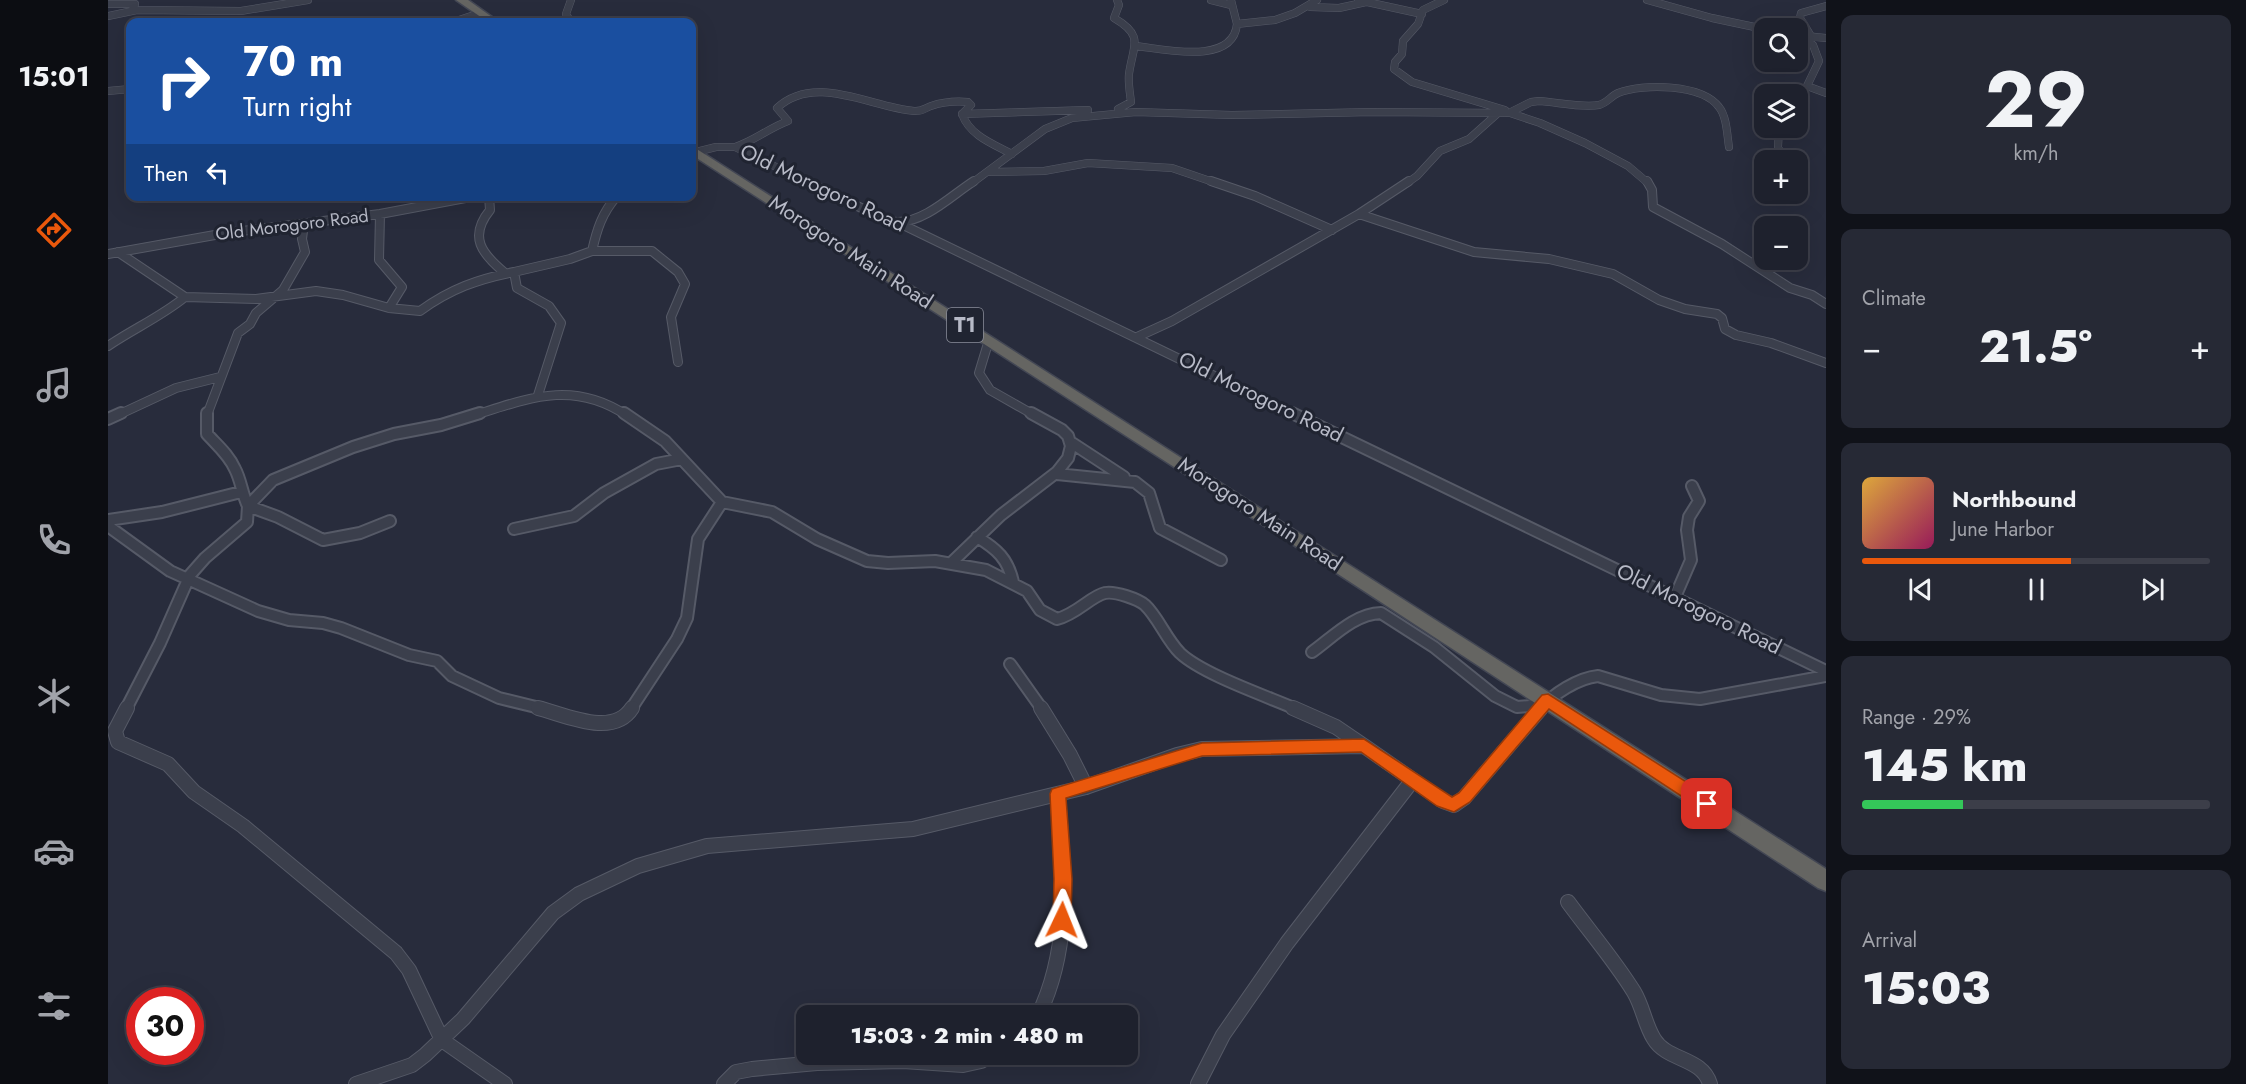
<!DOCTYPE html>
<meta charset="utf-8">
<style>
:root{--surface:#1e212d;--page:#262935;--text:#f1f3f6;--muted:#a1a3aa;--line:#3c3e49;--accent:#ea580c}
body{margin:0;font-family:Jost,sans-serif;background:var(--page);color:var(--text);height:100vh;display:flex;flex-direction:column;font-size:22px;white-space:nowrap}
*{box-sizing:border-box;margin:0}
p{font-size:20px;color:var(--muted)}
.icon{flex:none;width:33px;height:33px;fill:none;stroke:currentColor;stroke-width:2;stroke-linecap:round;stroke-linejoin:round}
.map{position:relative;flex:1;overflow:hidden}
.details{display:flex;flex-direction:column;gap:15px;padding:15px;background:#101219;width:420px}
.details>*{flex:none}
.top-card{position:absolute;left:18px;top:18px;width:570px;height:183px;border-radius:12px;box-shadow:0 6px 24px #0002,0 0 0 2px var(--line);background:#1a4fa0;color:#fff;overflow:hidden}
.fabs{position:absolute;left:1646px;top:18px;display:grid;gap:12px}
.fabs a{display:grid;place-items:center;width:54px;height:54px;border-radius:12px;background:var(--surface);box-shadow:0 6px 24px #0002,0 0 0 2px var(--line);font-size:30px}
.speed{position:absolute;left:18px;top:987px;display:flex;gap:12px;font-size:30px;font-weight:700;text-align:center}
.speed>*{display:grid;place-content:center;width:78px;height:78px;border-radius:50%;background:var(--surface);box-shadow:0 6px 24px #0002,0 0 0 2px var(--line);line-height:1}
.speed .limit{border:9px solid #d22;background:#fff;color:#111}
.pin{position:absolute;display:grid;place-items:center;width:51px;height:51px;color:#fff;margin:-26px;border-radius:12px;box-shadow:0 3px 9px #0006}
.me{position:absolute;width:66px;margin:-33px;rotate:2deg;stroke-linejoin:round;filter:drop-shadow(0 0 4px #0008)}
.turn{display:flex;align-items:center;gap:21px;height:126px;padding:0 18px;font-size:27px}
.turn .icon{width:78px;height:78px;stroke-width:2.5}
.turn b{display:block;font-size:42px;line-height:51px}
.then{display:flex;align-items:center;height:57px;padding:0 18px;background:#0003;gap:12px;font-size:22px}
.big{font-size:45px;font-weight:800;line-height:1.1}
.details .card{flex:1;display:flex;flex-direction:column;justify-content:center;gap:9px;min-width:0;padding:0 21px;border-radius:12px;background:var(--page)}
.details .dial{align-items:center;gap:0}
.dial b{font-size:78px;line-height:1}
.song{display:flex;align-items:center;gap:18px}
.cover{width:72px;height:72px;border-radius:9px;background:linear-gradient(135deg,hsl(40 70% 55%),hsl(330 70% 35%))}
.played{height:6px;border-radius:3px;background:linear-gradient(90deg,var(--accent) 60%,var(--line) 60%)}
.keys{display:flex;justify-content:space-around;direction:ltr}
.heat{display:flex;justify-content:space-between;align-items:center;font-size:33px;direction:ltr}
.charge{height:9px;border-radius:4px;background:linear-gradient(90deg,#34c759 29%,var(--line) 0)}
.trip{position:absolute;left:688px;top:1005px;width:342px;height:60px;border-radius:12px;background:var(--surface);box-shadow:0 6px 24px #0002,0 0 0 2px var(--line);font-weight:800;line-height:60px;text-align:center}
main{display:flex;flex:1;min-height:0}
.menu{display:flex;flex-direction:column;width:108px;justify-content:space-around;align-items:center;background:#0c0d12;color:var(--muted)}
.menu .icon{width:42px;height:42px}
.menu .current{color:var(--accent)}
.menu b{font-size:27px;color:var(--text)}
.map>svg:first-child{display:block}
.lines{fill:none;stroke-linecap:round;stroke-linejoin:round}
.minor-far3-casing{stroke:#565a67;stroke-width:8}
.minor-far2-casing{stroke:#565a67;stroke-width:10}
.minor-far1-casing{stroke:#565a67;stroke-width:14}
.minor-casing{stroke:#565a67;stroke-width:16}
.trunk-casing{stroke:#434754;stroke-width:3}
.minor-far3{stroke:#3b3f4c;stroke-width:7}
.minor-far2{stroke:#3b3f4c;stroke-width:8}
.minor-far1{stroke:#3b3f4c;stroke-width:10}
.minor{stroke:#3b3f4c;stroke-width:14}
.trunk{fill:#656562;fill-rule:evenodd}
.route{fill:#ea580c;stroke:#983908;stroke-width:1.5}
.labels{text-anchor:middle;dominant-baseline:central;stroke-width:6;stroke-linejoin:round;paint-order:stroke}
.far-street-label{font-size:18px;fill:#b7bac7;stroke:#202431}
.shield{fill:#202431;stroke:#8a8d9a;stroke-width:1.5}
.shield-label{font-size:20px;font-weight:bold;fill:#b7bac7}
.street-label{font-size:21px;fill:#b7bac7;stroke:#202431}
</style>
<main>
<nav class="menu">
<b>15:01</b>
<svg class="icon current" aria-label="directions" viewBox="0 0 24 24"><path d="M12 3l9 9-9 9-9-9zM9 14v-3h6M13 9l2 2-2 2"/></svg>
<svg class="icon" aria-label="music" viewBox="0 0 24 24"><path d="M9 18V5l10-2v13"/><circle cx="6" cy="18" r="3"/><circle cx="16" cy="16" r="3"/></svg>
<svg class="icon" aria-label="phone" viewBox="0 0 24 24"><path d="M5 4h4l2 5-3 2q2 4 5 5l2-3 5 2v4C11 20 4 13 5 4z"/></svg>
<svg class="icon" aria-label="climate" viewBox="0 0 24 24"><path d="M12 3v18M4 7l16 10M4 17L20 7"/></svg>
<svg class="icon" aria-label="car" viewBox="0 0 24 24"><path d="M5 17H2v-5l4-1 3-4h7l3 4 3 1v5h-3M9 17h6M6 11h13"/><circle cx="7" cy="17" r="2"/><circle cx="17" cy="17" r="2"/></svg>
<svg class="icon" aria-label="filters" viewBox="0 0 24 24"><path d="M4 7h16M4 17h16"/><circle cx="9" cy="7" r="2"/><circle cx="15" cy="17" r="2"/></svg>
</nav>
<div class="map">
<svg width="1718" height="1084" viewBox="0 0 1718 1084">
<rect width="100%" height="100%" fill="#282c3c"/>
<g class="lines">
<g class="minor-far3-casing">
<path id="minor-far3" d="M463,0l-5,14 5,8
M1009,0l2,5 -5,13c31,18 19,27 15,56 -1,9 1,19 2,28l-13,7
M1103,0l20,5
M1123,0l6,24
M1250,0l64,14
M1336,0l-21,10 -5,14 -15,17 -1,13 -7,8 -1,7 18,13 93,28
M1539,0l65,18 52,11
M0,4h27l-2,4 4,2 104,1 67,-11
M1202,7l29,1 27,-6
M0,16l29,-6
M345,22l27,-9
M1698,36l20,2
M1703,36l-11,-18 1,-5 25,-7
M1028,46c28,3 97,20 101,-22l38,-4 20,-7 22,-13
M1699,86l19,7
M0,91l22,-2
M1689,95l10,-9 12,-25 -6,-16 -14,-10
M1403,112l20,-10 8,-1c18,1 42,7 60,4 8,-2 12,-9 19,-12 25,-10 84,-9 101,14 8,10 8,28 10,40
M854,114l126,-4
M1671,128l-1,19 5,12
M627,147c19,-6 34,-19 53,-26l-11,-13c38,-35 93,-1 137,3 7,1 11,-3 17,-5 12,-4 25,-5 37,-4l3,3 -9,9c8,22 31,30 50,40
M584,153l24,-6h19l74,36
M881,172l55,-1 44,-8 84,5 44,15
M864,183l73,-54 27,-11 64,-6 96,3 140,-3 138,1 30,10 45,20 43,23 20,17
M1299,183l10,-7 23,-25 29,-12 28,-25"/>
</g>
<g class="minor-far2-casing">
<path id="minor-far2" d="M698,181l82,40 9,1 398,193
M1103,181l44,15 77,34
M1539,181l5,9 1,17 69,37 68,44 22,7 14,9
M381,196l1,14c-22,27 -8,44 15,63
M272,214l-1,46 23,27 -13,21
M1251,214l115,38 75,7 64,15 46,26 26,9 32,5 5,4 3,11 11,6 35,8 55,20
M790,222c27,0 54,-27 76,-41
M484,251h60l26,21 7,12 -14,33 7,45
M0,254l118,-21 154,-19 96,-18
M77,297l71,2 60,-8 27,4 46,13 31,3c30,-22 58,-32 94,-39
M1029,337l35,-16 187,-107 50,-33
M881,340l-10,33 11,17 44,25
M0,346c25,-17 54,-30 77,-49l-67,-45
M430,395l23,-72 -12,-17 -32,-18 -3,-16 56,-13 22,-8c5,-22 10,-38 25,-55
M10,415l58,-27 44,-11
M99,415l31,-82 12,-9 6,-11 27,-23 22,-38 -3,-13 2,-16
M367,415c54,-17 98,-35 151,0"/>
</g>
<g class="minor-far1-casing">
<path id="minor-far1" d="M99,413v21c10,11 22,21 28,35 6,11 7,25 13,37l30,11 45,23 37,-7 30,-12
M516,413l41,28 57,61 50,10 45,27 50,22 21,2 47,-2 51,9 41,21 13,19 17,9c20,-5 34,-23 48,-26 10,-2 33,6 40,12 13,12 21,34 35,48 22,21 86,43 116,56
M1184,413l534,258
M0,419l13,-6
M964,443l52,34
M949,474l78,8 14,11 11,35 61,32
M0,520l54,-8 79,-20
M0,526l62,45 88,40 31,9 34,3 18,5 68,27 28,6 15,15 47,22 45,11
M406,529l60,-13 30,-23 52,-29 26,-5
M869,537c20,12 31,22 36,45
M843,563l50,-48 56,-43 11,-14 3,-12 -3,-10 -6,-6 -31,-17
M1567,597l16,-37 -4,-30 2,-13 10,-16 -7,-15
M1204,652c21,-15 42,-38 69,-39l53,34 61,49 22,11 26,-2
M902,664l32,45
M18,709l34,-66 30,-68 15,-17 42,-36 1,-16 25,-26 80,-33 41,-13 47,-9 39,-12
M523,709l46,-70 10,-21 11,-79 24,-37
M1432,709c13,-15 38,-31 58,-33l63,19 39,4 126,-23"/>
</g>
<g class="minor-casing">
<path id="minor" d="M19,708l-12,23 3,11 50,22 26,28 49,34 153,127 13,17 33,70 63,44
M430,708c28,7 75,30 94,0
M933,708l29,47 16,32
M1185,708l43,19 28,19
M1460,902c22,30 47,59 66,90 9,15 11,33 20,47 13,22 48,18 56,45
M930,1016c35,-72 25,-145 20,-222
M248,1084l56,-19 13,-10 38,-36 90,-106 26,-19 59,-28 69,-20 206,-17 173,-42 91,-32 25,-6 162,-3 79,55 11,4 10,-7 77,-90
M616,1084l12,-12 16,-3 65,-6 86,-2 60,4 18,-4 12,-7
M1090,1084l25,-49 64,-92 125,-162"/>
</g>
<g class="trunk-casing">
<path id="trunk" d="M348,0h12l31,22h-11z
M584,146l1134,723v22l-8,-3 -633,-414 -493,-319z"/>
</g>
<use href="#minor-far3" class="minor-far3"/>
<use href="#minor-far2" class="minor-far2"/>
<use href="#minor-far1" class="minor-far1"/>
<use href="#minor" class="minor"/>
<use href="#trunk" class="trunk"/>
</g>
<path class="route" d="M1440,694l165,105 2,5 -2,5 -6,2 -6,-2 -152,-100 -79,93 -16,10 -17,-6 -76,-54 -159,4 -136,42 6,81 -1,41 -3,5 -6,3 -7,-3 -2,-5 1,-41 -4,-85 2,-5 150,-46 162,-4 88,58 7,-4 83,-98z"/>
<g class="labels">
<g class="far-street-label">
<text transform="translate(184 225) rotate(-7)">Old Morogoro Road</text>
</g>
<rect class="shield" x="839" y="308" width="36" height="34" rx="4.5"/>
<g class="shield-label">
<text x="857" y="325">T1</text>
</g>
<g class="street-label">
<text transform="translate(715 188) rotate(25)">Old Morogoro Road</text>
<text transform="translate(743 252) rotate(33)">Morogoro Main Road</text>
<text transform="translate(1153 397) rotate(26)">Old Morogoro Road</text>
<text transform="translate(1152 514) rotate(33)">Morogoro Main Road</text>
<text transform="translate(1591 609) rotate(26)">Old Morogoro Road</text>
</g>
</g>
</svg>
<div class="fabs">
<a><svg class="icon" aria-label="search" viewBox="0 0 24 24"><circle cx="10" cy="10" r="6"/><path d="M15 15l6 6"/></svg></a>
<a><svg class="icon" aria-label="layers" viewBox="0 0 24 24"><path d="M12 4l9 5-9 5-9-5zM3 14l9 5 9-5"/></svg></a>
<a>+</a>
<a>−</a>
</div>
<div class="speed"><div class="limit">30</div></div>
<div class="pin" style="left:1599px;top:804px;background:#d93025"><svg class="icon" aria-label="arrive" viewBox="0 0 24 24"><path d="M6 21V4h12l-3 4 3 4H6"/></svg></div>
<svg class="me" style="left:954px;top:920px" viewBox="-20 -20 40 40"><path d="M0-17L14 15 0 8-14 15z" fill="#ea580c" stroke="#fff" stroke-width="4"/></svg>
<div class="trip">15:03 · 2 min · 480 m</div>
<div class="top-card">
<div class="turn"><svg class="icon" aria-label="right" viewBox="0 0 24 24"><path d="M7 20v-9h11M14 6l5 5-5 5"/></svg><div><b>70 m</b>Turn right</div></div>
<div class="then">Then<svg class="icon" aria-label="left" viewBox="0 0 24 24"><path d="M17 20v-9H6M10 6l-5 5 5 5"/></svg></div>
</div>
</div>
<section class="details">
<div class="card dial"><b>29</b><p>km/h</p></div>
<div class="card"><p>Climate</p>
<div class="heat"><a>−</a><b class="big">21.5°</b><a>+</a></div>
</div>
<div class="card">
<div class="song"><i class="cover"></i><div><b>Northbound</b><p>June Harbor</p></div></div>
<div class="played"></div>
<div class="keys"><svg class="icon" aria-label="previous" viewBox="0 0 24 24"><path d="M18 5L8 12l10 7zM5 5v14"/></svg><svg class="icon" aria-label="pause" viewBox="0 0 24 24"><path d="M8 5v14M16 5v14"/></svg><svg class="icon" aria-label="next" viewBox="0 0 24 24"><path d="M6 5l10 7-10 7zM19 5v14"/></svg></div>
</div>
<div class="card"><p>Range · 29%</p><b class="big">145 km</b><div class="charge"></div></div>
<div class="card"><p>Arrival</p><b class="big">15:03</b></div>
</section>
</main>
